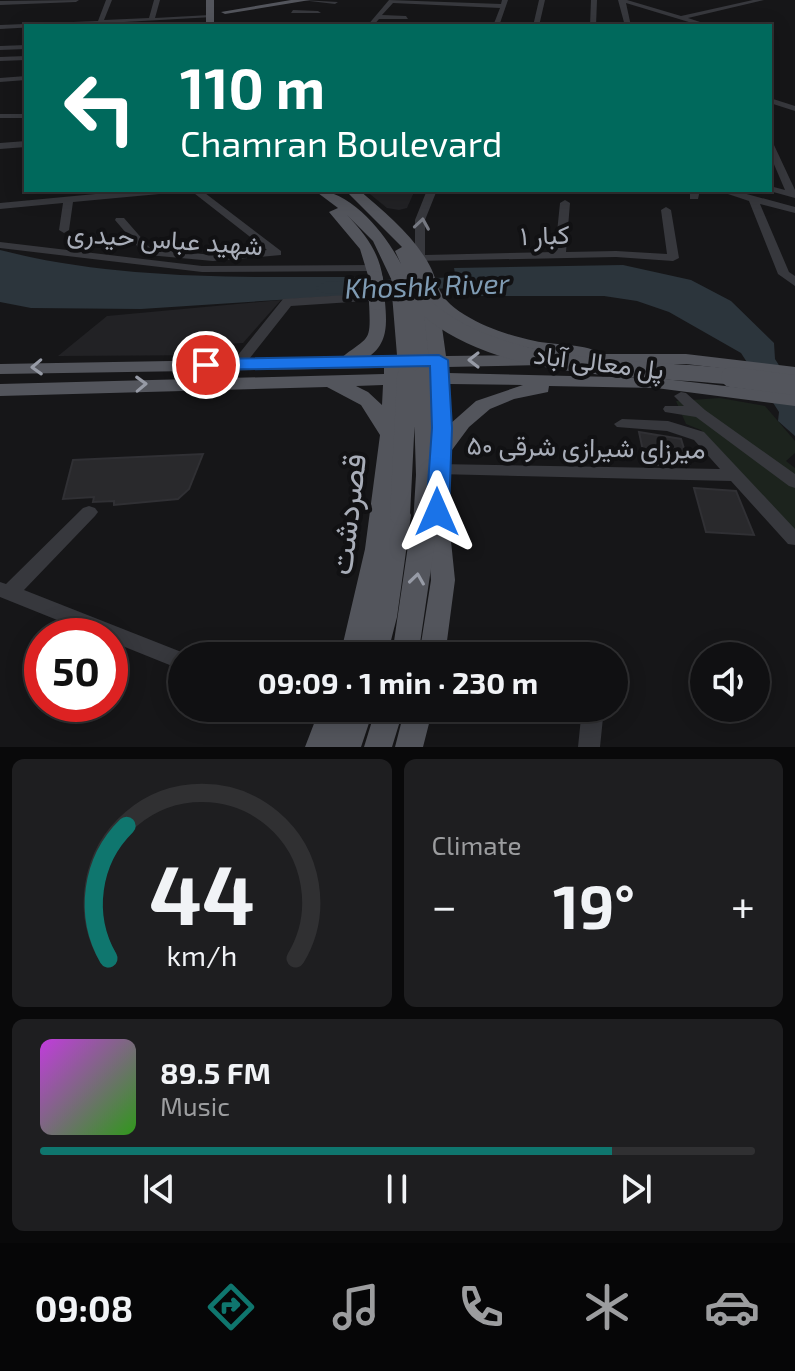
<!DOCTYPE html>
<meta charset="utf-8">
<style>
:root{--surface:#101012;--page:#1e1e20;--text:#f1f3f6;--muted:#9c9d9f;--line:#303032;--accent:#0f766e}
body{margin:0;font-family:"Exo 2",Vazirmatn,sans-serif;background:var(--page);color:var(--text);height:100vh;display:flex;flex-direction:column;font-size:30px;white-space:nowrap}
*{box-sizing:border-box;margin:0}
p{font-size:26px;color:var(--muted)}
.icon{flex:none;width:44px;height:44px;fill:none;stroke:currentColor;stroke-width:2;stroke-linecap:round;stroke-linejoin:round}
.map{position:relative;height:747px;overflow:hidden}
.details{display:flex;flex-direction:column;gap:12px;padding:12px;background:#09090a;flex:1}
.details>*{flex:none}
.top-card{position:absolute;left:24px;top:24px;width:748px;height:168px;border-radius:0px;box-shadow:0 4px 20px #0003,0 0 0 2px var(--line);background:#00695c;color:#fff;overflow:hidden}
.fabs{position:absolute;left:690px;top:642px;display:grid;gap:16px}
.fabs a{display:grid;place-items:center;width:80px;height:80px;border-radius:50%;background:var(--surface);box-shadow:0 4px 20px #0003,0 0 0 2px var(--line);font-size:40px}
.speed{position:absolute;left:24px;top:618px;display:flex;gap:16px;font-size:40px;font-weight:700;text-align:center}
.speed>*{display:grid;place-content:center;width:104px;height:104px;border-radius:50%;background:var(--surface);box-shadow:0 4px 20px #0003,0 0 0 2px var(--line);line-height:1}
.speed .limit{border:12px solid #d22;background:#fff;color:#111}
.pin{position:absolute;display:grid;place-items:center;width:68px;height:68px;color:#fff;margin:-34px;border:4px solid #fff;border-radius:50%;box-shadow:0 2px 8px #0007}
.me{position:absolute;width:88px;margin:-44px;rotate:0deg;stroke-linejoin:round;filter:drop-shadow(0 0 6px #0008)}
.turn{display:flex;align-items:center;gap:28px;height:168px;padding:0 24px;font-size:36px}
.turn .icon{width:104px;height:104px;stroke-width:2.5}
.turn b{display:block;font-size:56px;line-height:68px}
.big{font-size:60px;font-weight:700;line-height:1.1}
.details .card{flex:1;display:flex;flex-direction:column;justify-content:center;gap:12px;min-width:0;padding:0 28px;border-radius:12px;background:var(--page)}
.details .dial{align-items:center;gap:0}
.dial svg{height:208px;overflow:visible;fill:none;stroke:var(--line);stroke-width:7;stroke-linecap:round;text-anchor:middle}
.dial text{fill:var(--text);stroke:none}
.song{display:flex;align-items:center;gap:24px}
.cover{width:96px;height:96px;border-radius:12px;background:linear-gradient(135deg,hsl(290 70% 55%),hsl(110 70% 35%))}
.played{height:8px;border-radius:4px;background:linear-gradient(90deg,var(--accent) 80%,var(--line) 80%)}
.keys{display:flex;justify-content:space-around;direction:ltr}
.heat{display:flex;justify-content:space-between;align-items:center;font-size:44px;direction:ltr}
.details .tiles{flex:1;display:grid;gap:12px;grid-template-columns:1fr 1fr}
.card:last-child{grid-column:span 2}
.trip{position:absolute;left:168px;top:642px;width:460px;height:80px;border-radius:40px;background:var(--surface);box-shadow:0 4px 20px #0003,0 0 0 2px var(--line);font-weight:700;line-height:80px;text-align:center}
.tab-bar{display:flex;height:128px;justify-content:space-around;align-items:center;background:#060607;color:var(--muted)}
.tab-bar .icon{width:56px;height:56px}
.tab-bar .current{color:var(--accent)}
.tab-bar b{font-size:36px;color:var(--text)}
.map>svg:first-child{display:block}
.built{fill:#222225}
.green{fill:#1c231d}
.water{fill:#2c353c}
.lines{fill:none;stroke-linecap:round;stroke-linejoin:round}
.river{fill:#2c353c;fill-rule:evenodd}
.building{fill:#29292c;stroke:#303034;stroke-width:2}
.minor{fill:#37383d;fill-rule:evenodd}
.major{fill:#53555c;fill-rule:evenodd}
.major-bridge-far2{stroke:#53555c;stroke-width:16}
.major-bridge-far1{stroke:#53555c;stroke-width:20}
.major-bridge{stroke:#53555c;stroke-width:26}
.oneway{stroke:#757881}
.oneway2{stroke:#979ba6}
.route{fill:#1a73e8;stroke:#114b97;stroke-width:2}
.labels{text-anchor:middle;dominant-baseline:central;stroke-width:8;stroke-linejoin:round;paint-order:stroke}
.street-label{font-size:26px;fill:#a8adb8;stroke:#111113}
.water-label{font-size:28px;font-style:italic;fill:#7f9bb3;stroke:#111113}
.near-street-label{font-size:32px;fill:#a8adb8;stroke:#111113}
</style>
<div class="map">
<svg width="795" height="747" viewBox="0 0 795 747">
<rect width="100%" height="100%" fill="#161618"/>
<path class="built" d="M365,190h50l-8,18 -8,2 -12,-2z
M281,300l-38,43 -18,1 -4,11 -163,1 49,-40z"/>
<path class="green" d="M720,398l45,8 30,35v12l-9,8 9,7v68l-94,-106 -15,-6 -10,-23z"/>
<path class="water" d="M0,250c116,30 238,27 357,27l-2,18 -214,14 -110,-1 -31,-6z
M623,265l68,15 40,21 43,42 1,16 20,31v46l-17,-15 1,-9 -38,-59 -72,-41 -32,-11 -33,-5h-145l-5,-28z"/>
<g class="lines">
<path class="river" d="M488,276l7,2 3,4 -3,4 -170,8 -10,-6 10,-6z"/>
</g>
<path class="building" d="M639,432l42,7 8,26h-43z
M203,454l-14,35 -11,10 -64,6v-4l-21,1 1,-5 -31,2 10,-39z
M694,488l42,3 18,44 -48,-3z"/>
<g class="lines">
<path class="minor" d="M79,0l-3,2 -76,3v-4z
M106,0h6l-8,20 45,-2 5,-18h6l-5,18 55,-3 3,2 -213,12v-4l98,-4z
M301,0l37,2 -3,2z
M389,0l112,4 1,-4h6l-9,26h-6l7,-18 -107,-5 -11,12 24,1 2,3h-29l-6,7h-6z
M539,0h6l-6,26h-6z
M591,0h6l-1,26h-6z
M618,0h9l54,16 72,-16h11l-76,18 24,8h-10l-76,-23 5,23h-6z
M293,10l25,1 3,2h-30z
M433,22l3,2 -1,2h-6z
M26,45v4l-26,1v-4z
M26,56v4l-26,1v-4z
M26,76v4l-26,2v-4z
M770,98l25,8v5l-25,-8z
M0,114h26v4h-26z
M26,141v6l-26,2v-6z
M770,142l4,3 21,45v8l-29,-8h4v-4l15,4 -15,-35z
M138,190h37l-5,3 -97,9 -4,28 -5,3 -5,-3 4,-27 -63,6v-6z
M190,190h11l80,61v4l-68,6 -65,-6 -4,-1 -29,-34 1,-2h8l27,31 62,6 54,-5z
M427,190h10l-12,30v35l130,-3 5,-49 5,-3 5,3 -4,49 50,-1 51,3 -6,-44 5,-3 5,3 8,48 -6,3 -57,-4 -201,4v-41z
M601,190h10l1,1 -5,3z
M690,190h10l-2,9h-8z
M716,190h16l63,17v6l-35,-9 29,68 6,4v10l-17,-12 -29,-73z
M0,242l202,24 172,-1 6,3 -6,3 -172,1 -202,-24z
M378,293l6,4 -2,3 -91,6 -49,62 -5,1 -7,-4 53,-66z
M681,392l5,1 19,17 90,64v14l-6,-2 -93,-69 -31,-5 -2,-3 2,-3h19l-10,-10z
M622,419l46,2 36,11 91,97v16l-7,-1 -57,-63 -294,-7 -6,-1 -2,-4 2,-4 6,-1 283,5 -26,-29 -27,-9 -50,-4 -3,-3z
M89,506l6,2 3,4 -3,4 -71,74 165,65 -7,1v14l-72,-29v-5h-13l-97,-39v-15l6,2 77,-76z
M289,708h36l12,5 3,7 -3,7 -8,3 -37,-15z
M582,708h22l-4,39h-22z"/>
<path class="major" d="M206,0h8v26h-8z
M291,0h19l-85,14 -4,-2z
M314,190c37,0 71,43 87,74l-6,-13 7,-4 -57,-57h14c23,20 48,40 65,66 18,26 7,38 41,59 21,13 46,21 70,26 16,4 55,3 66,13h85l109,13v10l-109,-13h-107l-6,-1 -2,-6 -79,-17 -52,-27 6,43 95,-1 9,5 -9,5 -94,2 1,6 208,5 139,16v12l-139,-18 -107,-2 -1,6 -34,7 -24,10 -21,18 -20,27 -1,58 7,68 -10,76h-26l12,-76 -5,-68 6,-124 -1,-4 -30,1 -8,124h15l3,6 -14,102 -10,39h-47l25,-107 15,-114 -19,-30 -34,-18 -327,9v-12l384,-10v-6l-384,6v-10l341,-6c29,-23 30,-14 28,-56l8,-5 8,5c2,23 3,42 -18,56l61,-1 -7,-66 -7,4 -6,-2 -3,-9 -11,1 -21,-44 -26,-26c19,20 32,37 36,64l-3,3h-10l-10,-33 -31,-37 9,-4zM430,367v6l-28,1v-6zM450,384l73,1 -47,16 -26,23zM383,385l-1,20 -14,-13 -12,-6z
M320,708h54l-13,39h-56z
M376,708h28l-12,39h-28z
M405,708h28l-10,39h-28z"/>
<path class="major-bridge-far2" d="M375,279l2,23
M399,282c12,11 24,23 36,33 85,63 217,50 316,64
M399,282l8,97
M414,293l9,86"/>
<path class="major-bridge-far1" d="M731,377l64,8
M400,515l7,-138
M422,542l4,-67 -3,-98"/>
<path class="major-bridge" d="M405,656l17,-116"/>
</g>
<defs><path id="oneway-chevron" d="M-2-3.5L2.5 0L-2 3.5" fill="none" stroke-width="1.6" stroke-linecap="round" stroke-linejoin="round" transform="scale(2)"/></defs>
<use class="oneway" href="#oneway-chevron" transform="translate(422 224) rotate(-81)"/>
<g class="oneway2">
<use href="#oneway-chevron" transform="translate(474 360) rotate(-180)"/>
<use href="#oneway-chevron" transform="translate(37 367) rotate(178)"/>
<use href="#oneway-chevron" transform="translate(141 384) rotate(-2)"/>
<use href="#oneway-chevron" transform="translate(417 579) rotate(-82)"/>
</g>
<path class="route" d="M439,355l9,5 4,68 -3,84 -12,8 -11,-8 6,-84 -2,-62 -224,4 -9,-5 9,-6z"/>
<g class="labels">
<g class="street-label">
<text transform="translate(545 234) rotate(-2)">۱ کبار</text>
<text transform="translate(165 238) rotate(4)">شهید عباس حیدری</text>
<text transform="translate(599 361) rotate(7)">پل معالی آباد</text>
<text transform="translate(586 446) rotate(1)">۵۰ میرزای شیرازی شرقی</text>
</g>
<g class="water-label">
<text transform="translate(427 285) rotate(-2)">Khoshk River</text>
</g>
<g class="near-street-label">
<text transform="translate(346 514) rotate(-83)">قصردشت</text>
</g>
</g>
</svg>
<div class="fabs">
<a><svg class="icon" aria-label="sound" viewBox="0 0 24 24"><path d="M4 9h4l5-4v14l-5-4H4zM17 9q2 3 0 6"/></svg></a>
</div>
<div class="speed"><div class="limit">50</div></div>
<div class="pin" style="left:206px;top:365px;background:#d93025"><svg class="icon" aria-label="arrive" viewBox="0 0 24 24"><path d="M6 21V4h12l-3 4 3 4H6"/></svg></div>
<svg class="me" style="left:437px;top:512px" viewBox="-20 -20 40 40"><path d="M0-17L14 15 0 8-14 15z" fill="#1a73e8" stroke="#fff" stroke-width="4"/></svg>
<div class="trip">09:09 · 1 min · 230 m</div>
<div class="top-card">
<div class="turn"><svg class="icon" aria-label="left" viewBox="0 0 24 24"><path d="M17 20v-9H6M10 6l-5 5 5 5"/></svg><div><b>110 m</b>Chamran Boulevard</div></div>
</div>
</div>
<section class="details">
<div class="tiles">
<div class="card dial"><svg viewBox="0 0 100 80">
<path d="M14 69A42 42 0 1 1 86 69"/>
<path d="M14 69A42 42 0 0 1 21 18" stroke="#0f766e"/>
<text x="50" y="56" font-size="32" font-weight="700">44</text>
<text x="50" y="72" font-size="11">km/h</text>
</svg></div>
<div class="card"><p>Climate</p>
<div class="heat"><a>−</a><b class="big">19°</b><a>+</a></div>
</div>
<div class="card">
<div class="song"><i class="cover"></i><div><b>89.5 FM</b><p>Music</p></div></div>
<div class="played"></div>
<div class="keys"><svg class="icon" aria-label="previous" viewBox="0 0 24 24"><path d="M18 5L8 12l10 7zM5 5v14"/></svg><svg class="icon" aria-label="pause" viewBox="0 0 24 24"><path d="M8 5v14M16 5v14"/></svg><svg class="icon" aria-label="next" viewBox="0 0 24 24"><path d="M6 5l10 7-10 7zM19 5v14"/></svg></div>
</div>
</div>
</section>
<nav class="tab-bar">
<b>09:08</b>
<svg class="icon current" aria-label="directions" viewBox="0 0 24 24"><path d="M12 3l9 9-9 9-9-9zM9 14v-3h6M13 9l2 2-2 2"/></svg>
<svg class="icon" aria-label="music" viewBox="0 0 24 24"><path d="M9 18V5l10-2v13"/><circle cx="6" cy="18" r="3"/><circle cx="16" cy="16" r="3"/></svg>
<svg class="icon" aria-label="phone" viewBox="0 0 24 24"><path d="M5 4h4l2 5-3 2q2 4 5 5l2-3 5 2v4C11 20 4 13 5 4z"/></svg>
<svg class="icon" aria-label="climate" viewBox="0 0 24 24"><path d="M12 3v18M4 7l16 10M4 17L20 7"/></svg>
<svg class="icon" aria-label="car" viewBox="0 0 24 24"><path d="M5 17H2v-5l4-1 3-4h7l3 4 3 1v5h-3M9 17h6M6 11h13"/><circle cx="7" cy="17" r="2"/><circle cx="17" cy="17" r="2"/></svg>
</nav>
